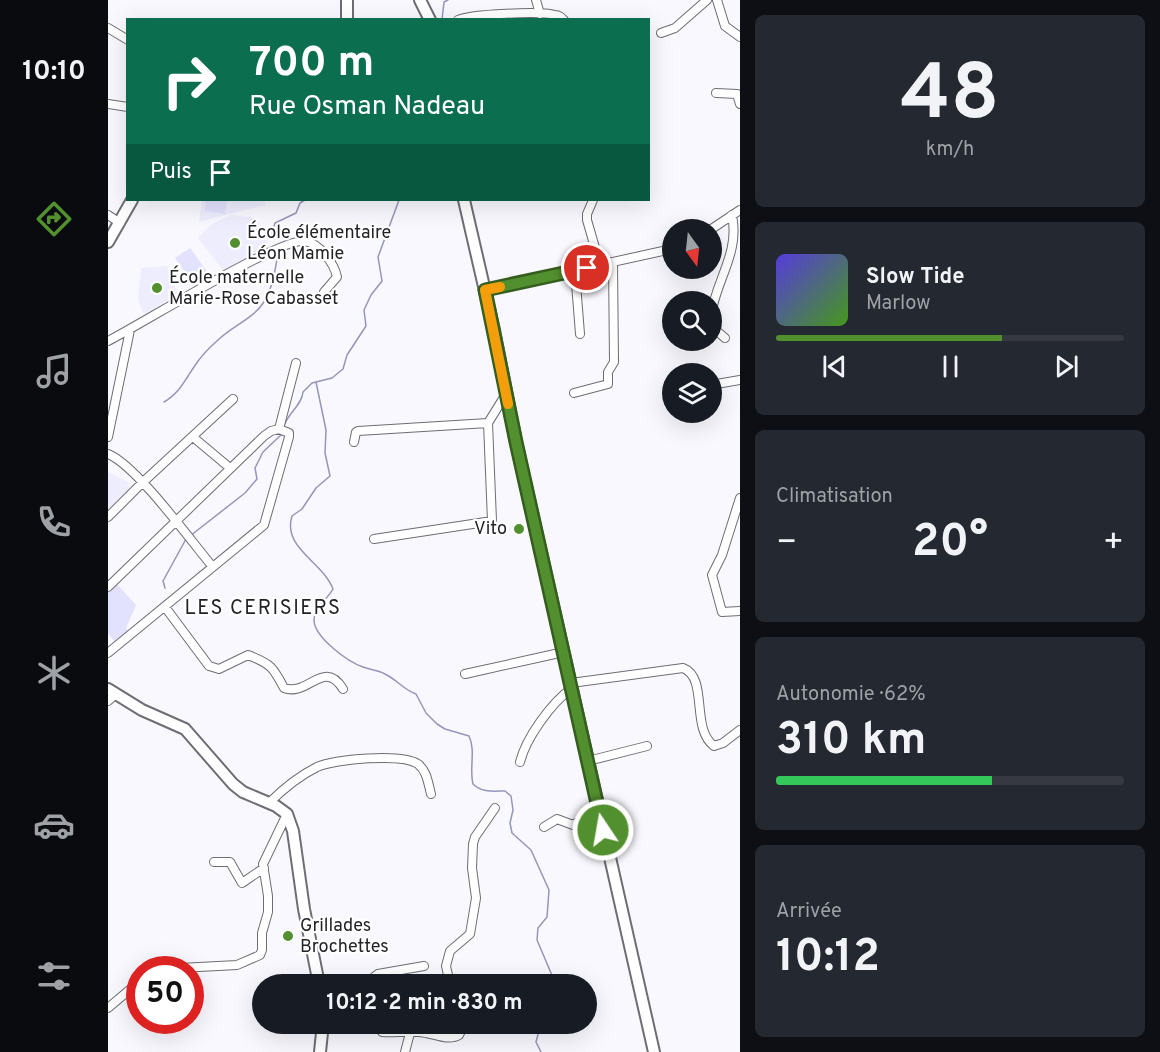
<!DOCTYPE html>
<html lang="fr">
<meta charset="utf-8">
<style>
:root{--surface:#171b24;--page:#242831;--text:#f1f3f6;--muted:#9ea1a6;--line:#363941;--accent:#528f2e}
body{margin:0;font-family:Overpass,sans-serif;background:var(--page);color:var(--text);height:100vh;display:flex;flex-direction:column;font-size:22px;white-space:nowrap}
*{box-sizing:border-box;margin:0}
p{font-size:20px;color:var(--muted)}
.icon{flex:none;width:33px;height:33px;fill:none;stroke:currentColor;stroke-width:2;stroke-linecap:round;stroke-linejoin:round}
.map{position:relative;flex:1;overflow:hidden}
.details{display:flex;flex-direction:column;gap:15px;padding:15px;background:#0d0f14;width:420px}
.details>*{flex:none}
.banner{position:absolute;left:18px;top:18px;width:524px;height:183px;border-radius:0px;box-shadow:0 6px 24px #0002;background:#0b6e4f;color:#fff;overflow:hidden}
.needle{width:39px;rotate:165deg}
.buttons{position:absolute;left:554px;top:219px;display:grid;gap:12px}
.buttons a{display:grid;place-items:center;width:60px;height:60px;border-radius:50%;background:var(--surface);box-shadow:0 6px 24px #0002;font-size:30px}
.speed{position:absolute;left:18px;top:956px;display:flex;gap:12px;font-size:30px;font-weight:700;text-align:center}
.speed>*{display:grid;place-content:center;width:78px;height:78px;border-radius:50%;background:var(--surface);box-shadow:0 6px 24px #0002;line-height:1}
.speed .limit{border:9px solid #d22;background:#fff;color:#111}
.pin{position:absolute;display:grid;place-items:center;width:51px;height:51px;color:#fff;margin:-26px;border:3px solid #fff;border-radius:50%;box-shadow:0 2px 6px #0007}
.me{position:absolute;width:66px;margin:-33px;rotate:348deg;stroke-linejoin:round;filter:drop-shadow(0 0 4px #0008)}
.turn{display:flex;align-items:center;gap:21px;height:126px;padding:0 24px;font-size:27px}
.turn .icon{width:78px;height:78px;stroke-width:2.5}
.turn b{display:block;font-size:42px;line-height:51px}
.then{display:flex;align-items:center;height:57px;padding:0 24px;background:#0003;gap:12px;font-size:22px}
.big{font-size:45px;font-weight:700;line-height:1.1}
.details .card{flex:1;display:flex;flex-direction:column;justify-content:center;gap:9px;min-width:0;padding:0 21px;border-radius:9px;background:var(--page)}
.details .dial{align-items:center;gap:0}
.dial b{font-size:78px;line-height:1}
.song{display:flex;align-items:center;gap:18px}
.cover{width:72px;height:72px;border-radius:9px;background:linear-gradient(135deg,hsl(250 70% 55%),hsl(100 70% 35%))}
.played{height:6px;border-radius:3px;background:linear-gradient(90deg,var(--accent) 65%,var(--line) 65%)}
.keys{display:flex;justify-content:space-around;direction:ltr}
.heat{display:flex;justify-content:space-between;align-items:center;font-size:33px;direction:ltr}
.charge{height:9px;border-radius:4px;background:linear-gradient(90deg,#34c759 62%,var(--line) 0)}
.trip{position:absolute;left:144px;top:974px;width:345px;height:60px;border-radius:30px;background:var(--surface);box-shadow:0 6px 24px #0002;font-weight:700;line-height:60px;text-align:center}
main{display:flex;flex:1;min-height:0}
.tabs{display:flex;flex-direction:column;width:108px;justify-content:space-around;align-items:center;background:#090b0e;color:var(--muted)}
.tabs .icon{width:42px;height:42px}
.tabs .active{color:var(--accent)}
.tabs b{font-size:27px;color:var(--text)}
.map>svg:first-child{display:block}
.built{fill:#ededfe}
.green{fill:#e2e2fe}
.lines{fill:none;stroke-linecap:round;stroke-linejoin:round}
.stream{stroke:#9695ba;stroke-width:1.5}
.minor-casing{stroke:#6d6d76;stroke-width:10}
.major-casing{stroke:#6d6d76;stroke-width:14}
.minor{stroke:#fff;stroke-width:8}
.major{stroke:#fff;stroke-width:10}
.route-casing{stroke:#355d1e;stroke-width:15}
.route{stroke:#528f2e;stroke-width:10}
.slow{stroke:#f59e0b;stroke-width:10}
.poi-dot{fill:#528f2e;stroke:#fff;stroke-width:2}
.labels{text-anchor:middle;dominant-baseline:central;stroke-width:4.5;stroke-linejoin:round;paint-order:stroke}
.poi-label{font-size:18px;fill:#232327;stroke:#fff;text-anchor:start}
.neighbourhood-label{font-size:20px;letter-spacing:1.5px;fill:#232327;stroke:#fff}
</style>
<main>
<nav class="tabs">
<b>10:10</b>
<svg class="icon active" aria-label="directions" viewBox="0 0 24 24"><path d="M12 3l9 9-9 9-9-9zM9 14v-3h6M13 9l2 2-2 2"/></svg>
<svg class="icon" aria-label="music" viewBox="0 0 24 24"><path d="M9 18V5l10-2v13"/><circle cx="6" cy="18" r="3"/><circle cx="16" cy="16" r="3"/></svg>
<svg class="icon" aria-label="phone" viewBox="0 0 24 24"><path d="M5 4h4l2 5-3 2q2 4 5 5l2-3 5 2v4C11 20 4 13 5 4z"/></svg>
<svg class="icon" aria-label="climate" viewBox="0 0 24 24"><path d="M12 3v18M4 7l16 10M4 17L20 7"/></svg>
<svg class="icon" aria-label="car" viewBox="0 0 24 24"><path d="M5 17H2v-5l4-1 3-4h7l3 4 3 1v5h-3M9 17h6M6 11h13"/><circle cx="7" cy="17" r="2"/><circle cx="17" cy="17" r="2"/></svg>
<svg class="icon" aria-label="filters" viewBox="0 0 24 24"><path d="M4 7h16M4 17h16"/><circle cx="9" cy="7" r="2"/><circle cx="15" cy="17" r="2"/></svg>
</nav>
<div class="map">
<svg width="632" height="1052" viewBox="0 0 632 1052">
<rect width="100%" height="100%" fill="#f8f8fe"/>
<path class="built" d="M94,200h63v5l-66,17z
M123,215l26,3 13,31 -45,24 -27,-35 12,-13z
M59,266l4,16 9,12 -36,20 -6,-14 3,-32z
M0,472l20,10 2,7 -22,22z"/>
<path class="green" d="M98,200h21l-2,14 -20,-3z
M82,248l19,26 -15,11 -19,-27z
M6,581l22,24 -10,23 3,4 -14,10 -7,-9v-46z"/>
<g class="lines">
<path class="stream" d="M334,20l2,-18 4,-2
M291,200l-21,57 4,24 -11,14 -7,15 2,16 -19,29 -4,14 -11,9 -16,4 10,48 -1,23 5,23 -14,12 -14,21 -10,7c-10,32 31,46 41,73 -6,11 -19,18 -19,31 0,17 34,42 49,47 7,3 15,3 22,7 11,5 19,16 31,20l10,19 11,11 8,5 24,7c7,15 0,32 4,48 9,9 21,7 32,7l6,5 2,14 -3,13 2,10 19,17 18,40 -2,27 -9,11 -1,12 14,33 2,11
M164,234l3,-11 21,-10 4,-10 5,-3
M56,402c16,-9 22,-24 32,-38 6,-9 14,-17 22,-24 14,-14 35,-21 46,-38 9,-15 11,-32 14,-48
M176,426c4,-13 18,-21 19,-34l9,-9 4,-1
M82,536l55,-43 12,-14 -2,-11 8,-16 19,-18
M57,588l-2,-7 23,-42
M433,1023l-5,19 5,10"/>
<g class="minor-casing">
<path id="minor" d="M428,0l4,14
M609,0l8,26 15,11
M350,20c13,-6 83,-9 97,-5 4,0 6,2 9,5
M0,28l20,12
M553,33l14,-5 32,-28
M608,93l21,1 3,10
M0,104l20,3
M485,200l-6,14v6l13,45
M0,215l12,8
M602,230l30,-20
M467,271l5,63
M377,290l187,-41
M603,315c5,-35 29,-62 21,-100
M603,326l14,12
M0,341c32,-16 173,-104 197,-100 15,3 29,22 32,36l-13,15
M603,385l29,-5
M466,393l34,-9v-12l6,-10 -1,-100
M171,429l17,-66
M0,437l22,-107
M85,437l37,31
M246,442l2,-10 2,-1 130,-8
M0,454c28,11 83,87 104,112
M632,498l-18,57 -10,20 10,37 18,-1
M0,517l34,-34 91,-84
M266,539l118,-18 -4,-98 18,-29
M0,587l156,-151 7,-5 8,-2
M57,607l44,59 10,3 29,-14c23,9 25,12 36,33 24,9 40,-30 59,1
M0,653l156,-128 25,-88v-4l-10,-4
M357,674l99,-22
M463,683l112,-15c26,10 7,60 31,78l9,-3 17,-13
M0,701l8,-7
M480,761l59,-15
M412,762c6,-24 31,-59 52,-74
M161,803c14,-14 30,-27 48,-36 18,-8 85,-14 101,-3 9,7 10,19 13,30
M436,827l13,-8 16,6 26,-16
M106,862h16l12,21 22,-15
M53,969l76,-4 23,-10 2,-5v-17l6,-21v-16l-5,-32 24,-50
M266,984v-7l4,-3 46,-8
M342,984l-4,-18 4,-15 20,-17 6,-36 -4,-30 1,-24 2,-7 20,-29
M0,1008l32,-27
M272,1023l2,9c14,1 31,-2 44,1 11,2 23,8 33,2l2,-4 -2,-8
M297,1052l5,-19"/>
</g>
<g class="major-casing">
<path id="major" d="M239,0v20
M312,0l10,20
M356,200l30,130 22,112 138,610
M0,242l24,-42
M0,689l34,21 43,19 48,55 10,8 33,14 11,8 6,17 11,78 15,75
M212,1052l3,-29"/>
</g>
<use href="#minor" class="minor"/>
<use href="#major" class="major"/>
</g>
<g class="lines">
<g class="route-casing">
<path id="route" d="M479,268l-102,22 31,152 87,388"/>
</g>
<use href="#route" class="route"/>
<path class="slow" d="M392,287l-15,3 23,114"/>
</g>
<g class="poi-dot">
<circle cx="127" cy="243" r="6"/>
<circle cx="49" cy="288" r="6"/>
<circle cx="411" cy="529" r="6"/>
<circle cx="180" cy="936" r="6"/>
</g>
<g class="labels">
<g class="poi-label">
<text x="139" y="233">École élémentaire<tspan x="139" dy="21">Léon Mamie</tspan></text>
<text x="61" y="278">École maternelle<tspan x="61" dy="21">Marie-Rose Cabasset</tspan></text>
<text x="399" y="529" text-anchor="end">Vito</text>
<text x="192" y="926">Grillades<tspan x="192" dy="21">Brochettes</tspan></text>
</g>
<g class="neighbourhood-label">
<text x="155" y="609">LES CERISIERS</text>
</g>
</g>
</svg>
<div class="buttons">
<a><svg class="needle" viewBox="-14 -14 28 28"><path d="M0-13l5 13h-10z" fill="#e53935"/><path d="M0 13l5-13h-10z" fill="#9ea1a6"/></svg></a>
<a><svg class="icon" aria-label="search" viewBox="0 0 24 24"><circle cx="10" cy="10" r="6"/><path d="M15 15l6 6"/></svg></a>
<a><svg class="icon" aria-label="layers" viewBox="0 0 24 24"><path d="M12 4l9 5-9 5-9-5zM3 14l9 5 9-5"/></svg></a>
</div>
<div class="speed"><div class="limit">50</div></div>
<div class="pin" style="left:479px;top:268px;background:#d93025"><svg class="icon" aria-label="arrive" viewBox="0 0 24 24"><path d="M6 21V4h12l-3 4 3 4H6"/></svg></div>
<svg class="me" style="left:495px;top:830px" viewBox="-20 -20 40 40"><circle r="17" fill="#528f2e" stroke="#fff" stroke-width="3"/><path d="M0-11L8 9 0 5-8 9z" fill="#fff"/></svg>
<div class="trip">10:12 · 2 min · 830 m</div>
<div class="banner">
<div class="turn"><svg class="icon" aria-label="right" viewBox="0 0 24 24"><path d="M7 20v-9h11M14 6l5 5-5 5"/></svg><div><b>700 m</b>Rue Osman Nadeau</div></div>
<div class="then">Puis<svg class="icon" aria-label="arrive" viewBox="0 0 24 24"><path d="M6 21V4h12l-3 4 3 4H6"/></svg></div>
</div>
</div>
<section class="details">
<div class="card dial"><b>48</b><p>km/h</p></div>
<div class="card">
<div class="song"><i class="cover"></i><div><b>Slow Tide</b><p>Marlow</p></div></div>
<div class="played"></div>
<div class="keys"><svg class="icon" aria-label="previous" viewBox="0 0 24 24"><path d="M18 5L8 12l10 7zM5 5v14"/></svg><svg class="icon" aria-label="pause" viewBox="0 0 24 24"><path d="M8 5v14M16 5v14"/></svg><svg class="icon" aria-label="next" viewBox="0 0 24 24"><path d="M6 5l10 7-10 7zM19 5v14"/></svg></div>
</div>
<div class="card"><p>Climatisation</p>
<div class="heat"><a>−</a><b class="big">20°</b><a>+</a></div>
</div>
<div class="card"><p>Autonomie · 62%</p><b class="big">310 km</b><div class="charge"></div></div>
<div class="card"><p>Arrivée</p><b class="big">10:12</b></div>
</section>
</main>
